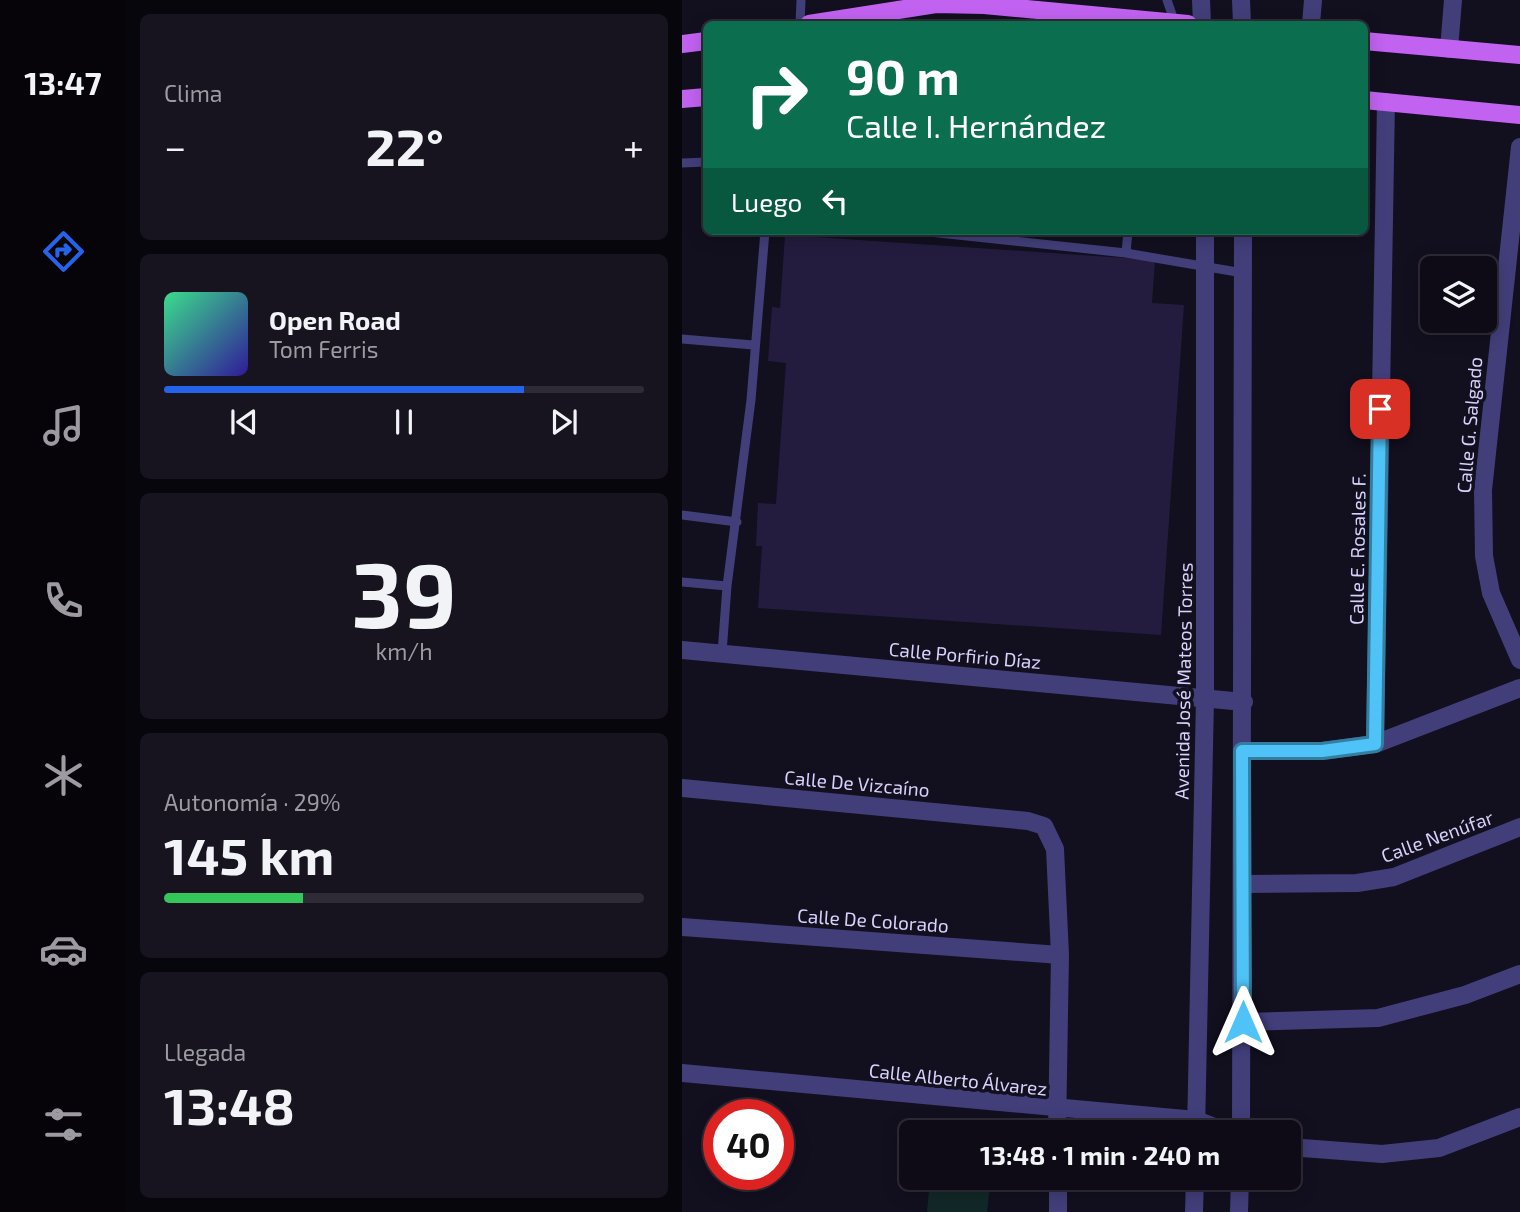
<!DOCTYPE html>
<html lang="es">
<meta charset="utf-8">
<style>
:root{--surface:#0e0b17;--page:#171420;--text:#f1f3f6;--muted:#9b9ba1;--line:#2e2b36;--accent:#2563eb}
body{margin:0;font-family:"Exo 2",sans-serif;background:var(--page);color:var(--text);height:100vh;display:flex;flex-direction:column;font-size:26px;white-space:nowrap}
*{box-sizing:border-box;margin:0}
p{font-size:23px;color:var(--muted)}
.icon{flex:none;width:38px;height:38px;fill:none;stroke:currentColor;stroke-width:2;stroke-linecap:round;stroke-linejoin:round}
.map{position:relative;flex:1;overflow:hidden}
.sheet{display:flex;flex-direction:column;gap:14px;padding:14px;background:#08060d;width:556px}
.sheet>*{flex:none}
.banner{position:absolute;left:21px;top:21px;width:665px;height:214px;border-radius:10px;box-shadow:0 4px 18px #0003,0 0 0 2px var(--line);background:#0b6e4f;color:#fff;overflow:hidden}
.tools{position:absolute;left:738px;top:256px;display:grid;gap:14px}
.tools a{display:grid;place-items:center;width:77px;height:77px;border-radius:10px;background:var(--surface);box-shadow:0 4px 18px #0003,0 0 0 2px var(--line);font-size:35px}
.speed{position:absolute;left:21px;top:1099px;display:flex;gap:14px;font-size:35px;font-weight:700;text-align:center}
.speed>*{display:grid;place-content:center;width:91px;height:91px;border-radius:50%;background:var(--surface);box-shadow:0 4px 18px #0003,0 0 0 2px var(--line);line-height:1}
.speed .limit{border:10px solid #d22;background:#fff;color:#111}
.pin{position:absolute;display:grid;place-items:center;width:60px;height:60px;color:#fff;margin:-30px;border-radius:14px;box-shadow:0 4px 10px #0006}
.me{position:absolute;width:77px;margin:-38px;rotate:0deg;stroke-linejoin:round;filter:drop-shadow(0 0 5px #0008)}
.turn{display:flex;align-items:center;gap:24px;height:147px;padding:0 28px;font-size:32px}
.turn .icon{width:91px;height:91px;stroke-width:2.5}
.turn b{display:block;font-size:49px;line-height:60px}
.then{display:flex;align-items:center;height:66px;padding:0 28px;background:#0003;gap:14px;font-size:26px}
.big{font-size:52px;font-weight:700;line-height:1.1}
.sheet .widget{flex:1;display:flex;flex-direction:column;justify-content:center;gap:10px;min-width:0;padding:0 24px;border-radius:10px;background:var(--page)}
.sheet .dial{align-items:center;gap:0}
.dial b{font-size:91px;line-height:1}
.song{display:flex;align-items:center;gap:21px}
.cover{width:84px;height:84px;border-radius:10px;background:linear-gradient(135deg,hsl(150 70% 55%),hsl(250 70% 35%))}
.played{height:7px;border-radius:4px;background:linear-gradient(90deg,var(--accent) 75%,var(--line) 75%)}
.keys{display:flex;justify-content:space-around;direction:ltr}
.heat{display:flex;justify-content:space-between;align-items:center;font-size:38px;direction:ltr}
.charge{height:10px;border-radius:5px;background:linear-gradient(90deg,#34c759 29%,var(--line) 0)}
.trip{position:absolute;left:217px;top:1120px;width:402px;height:70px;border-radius:10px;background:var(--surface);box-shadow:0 4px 18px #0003,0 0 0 2px var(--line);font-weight:700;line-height:70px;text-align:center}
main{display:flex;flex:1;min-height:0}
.dock{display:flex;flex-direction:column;width:126px;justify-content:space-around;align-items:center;background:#060409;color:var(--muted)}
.dock .icon{width:49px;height:49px}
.dock .on{color:var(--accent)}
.dock b{font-size:32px;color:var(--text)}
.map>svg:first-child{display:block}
.park{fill:#122828}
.building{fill:#241c3e}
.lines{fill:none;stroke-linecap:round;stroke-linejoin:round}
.service{stroke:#423e7a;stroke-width:9}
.minor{stroke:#423e7a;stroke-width:18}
.tertiary{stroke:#423e7a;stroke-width:18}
.primary{stroke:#c162f0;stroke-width:18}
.route-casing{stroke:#337fa1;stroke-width:18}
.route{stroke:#4fc3f7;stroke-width:12}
.labels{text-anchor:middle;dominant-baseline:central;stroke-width:7;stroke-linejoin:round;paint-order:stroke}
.street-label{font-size:19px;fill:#d7d1fb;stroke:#120f1f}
</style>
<main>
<nav class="dock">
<b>13:47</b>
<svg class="icon on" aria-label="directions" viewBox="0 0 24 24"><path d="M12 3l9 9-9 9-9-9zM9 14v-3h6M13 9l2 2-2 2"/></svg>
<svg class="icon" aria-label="music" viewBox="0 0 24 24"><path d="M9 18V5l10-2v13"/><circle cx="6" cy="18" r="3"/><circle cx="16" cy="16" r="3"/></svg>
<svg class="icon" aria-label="phone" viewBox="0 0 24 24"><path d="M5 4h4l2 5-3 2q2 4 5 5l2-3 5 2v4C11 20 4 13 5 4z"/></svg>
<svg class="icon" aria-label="climate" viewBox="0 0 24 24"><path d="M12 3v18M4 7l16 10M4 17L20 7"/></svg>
<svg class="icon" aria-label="car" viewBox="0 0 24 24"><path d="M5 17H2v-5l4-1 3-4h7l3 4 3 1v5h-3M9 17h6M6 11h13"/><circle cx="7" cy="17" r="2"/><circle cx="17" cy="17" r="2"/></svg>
<svg class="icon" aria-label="filters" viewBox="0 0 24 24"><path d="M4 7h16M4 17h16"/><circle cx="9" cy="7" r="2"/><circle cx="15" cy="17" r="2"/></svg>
</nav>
<section class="sheet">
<div class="widget"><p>Clima</p>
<div class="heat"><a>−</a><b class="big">22°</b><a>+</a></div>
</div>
<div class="widget">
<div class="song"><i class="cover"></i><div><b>Open Road</b><p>Tom Ferris</p></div></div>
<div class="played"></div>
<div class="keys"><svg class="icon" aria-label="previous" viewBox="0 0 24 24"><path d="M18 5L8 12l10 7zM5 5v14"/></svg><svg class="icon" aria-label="pause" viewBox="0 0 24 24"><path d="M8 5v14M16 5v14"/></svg><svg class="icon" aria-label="next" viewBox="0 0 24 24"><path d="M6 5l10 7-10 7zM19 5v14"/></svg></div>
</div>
<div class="widget dial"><b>39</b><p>km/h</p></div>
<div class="widget"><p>Autonomía · 29%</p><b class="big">145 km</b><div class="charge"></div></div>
<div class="widget"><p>Llegada</p><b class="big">13:48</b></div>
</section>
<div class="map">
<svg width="838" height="1212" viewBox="0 0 838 1212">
<rect width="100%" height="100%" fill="#120f1f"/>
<path class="park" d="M248,1179l60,5 -3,28h-60z"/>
<path class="building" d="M103,235l370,25 -3,43 32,2 -23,330 -403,-27 4,-62h-6l2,-43 18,1 10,-141 -18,-2 4,-54 8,1z"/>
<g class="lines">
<path class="service" d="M485,0l8,23
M118,24l1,-24
M0,163l24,-1
M238,231l206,22 117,20
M444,253l2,-22
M0,339l71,6
M0,515l55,7
M0,582l45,4
M40,653l5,-67 24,-186 14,-169"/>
<path class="minor" d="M629,24l2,-24
M767,49l4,-49
M838,147l-37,343 1,66 7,37 29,67
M0,650l562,52
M693,744l11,-642
M560,751h80l53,-7 145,-56
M0,788l346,33 16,5 11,23 5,106 -3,177
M561,884l114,-1 37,-6 126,-50
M0,927l378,28
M561,1022l135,-4 87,-23 55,-21
M0,1073l514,47 31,12
M607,1147l93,7 57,-6 81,-31
M376,1178v34"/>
<path class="tertiary" d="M519,0l1,24
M559,0l1,24
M514,1132l9,-433v-468
M559,1132l2,-901
M512,1212l1,-34
M557,1212l1,-34"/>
<path class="primary" d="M127,24l127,-20 48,1 204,19
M682,41l156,14
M0,44l24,-3
M0,99l24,-2
M682,100l156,15"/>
</g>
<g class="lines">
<g class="route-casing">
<path id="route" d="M561,1022l-1,-271h80l53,-7 5,-335"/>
</g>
<use href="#route" class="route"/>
</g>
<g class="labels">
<g class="street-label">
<text transform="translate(787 425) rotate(-85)">Calle G. Salgado</text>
<text transform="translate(675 549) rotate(-89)">Calle E. Rosales F.</text>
<text transform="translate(283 655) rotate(5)">Calle Porfirio Díaz</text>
<text transform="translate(501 681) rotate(-89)">Avenida José Mateos Torres</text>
<text transform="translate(175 783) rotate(5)">Calle De Vizcaíno</text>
<text transform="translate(755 836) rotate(-20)">Calle Nenúfar</text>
<text transform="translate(191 920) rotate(4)">Calle De Colorado</text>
<text transform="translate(276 1079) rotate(6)">Calle Alberto Álvarez</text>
</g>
</g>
</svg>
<div class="tools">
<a><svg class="icon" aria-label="layers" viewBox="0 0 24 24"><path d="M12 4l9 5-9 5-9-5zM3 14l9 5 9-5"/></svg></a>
</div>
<div class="speed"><div class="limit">40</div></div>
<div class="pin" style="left:698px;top:409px;background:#d93025"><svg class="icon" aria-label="arrive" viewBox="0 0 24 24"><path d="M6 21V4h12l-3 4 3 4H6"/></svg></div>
<svg class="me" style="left:561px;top:1022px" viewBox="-20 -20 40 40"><path d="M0-17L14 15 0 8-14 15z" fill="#4fc3f7" stroke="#fff" stroke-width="4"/></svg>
<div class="trip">13:48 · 1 min · 240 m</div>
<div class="banner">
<div class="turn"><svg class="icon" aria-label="right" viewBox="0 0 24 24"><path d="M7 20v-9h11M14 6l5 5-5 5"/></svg><div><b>90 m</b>Calle I. Hernández</div></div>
<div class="then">Luego<svg class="icon" aria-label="left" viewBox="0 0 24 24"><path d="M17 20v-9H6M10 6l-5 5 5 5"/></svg></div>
</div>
</div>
</main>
